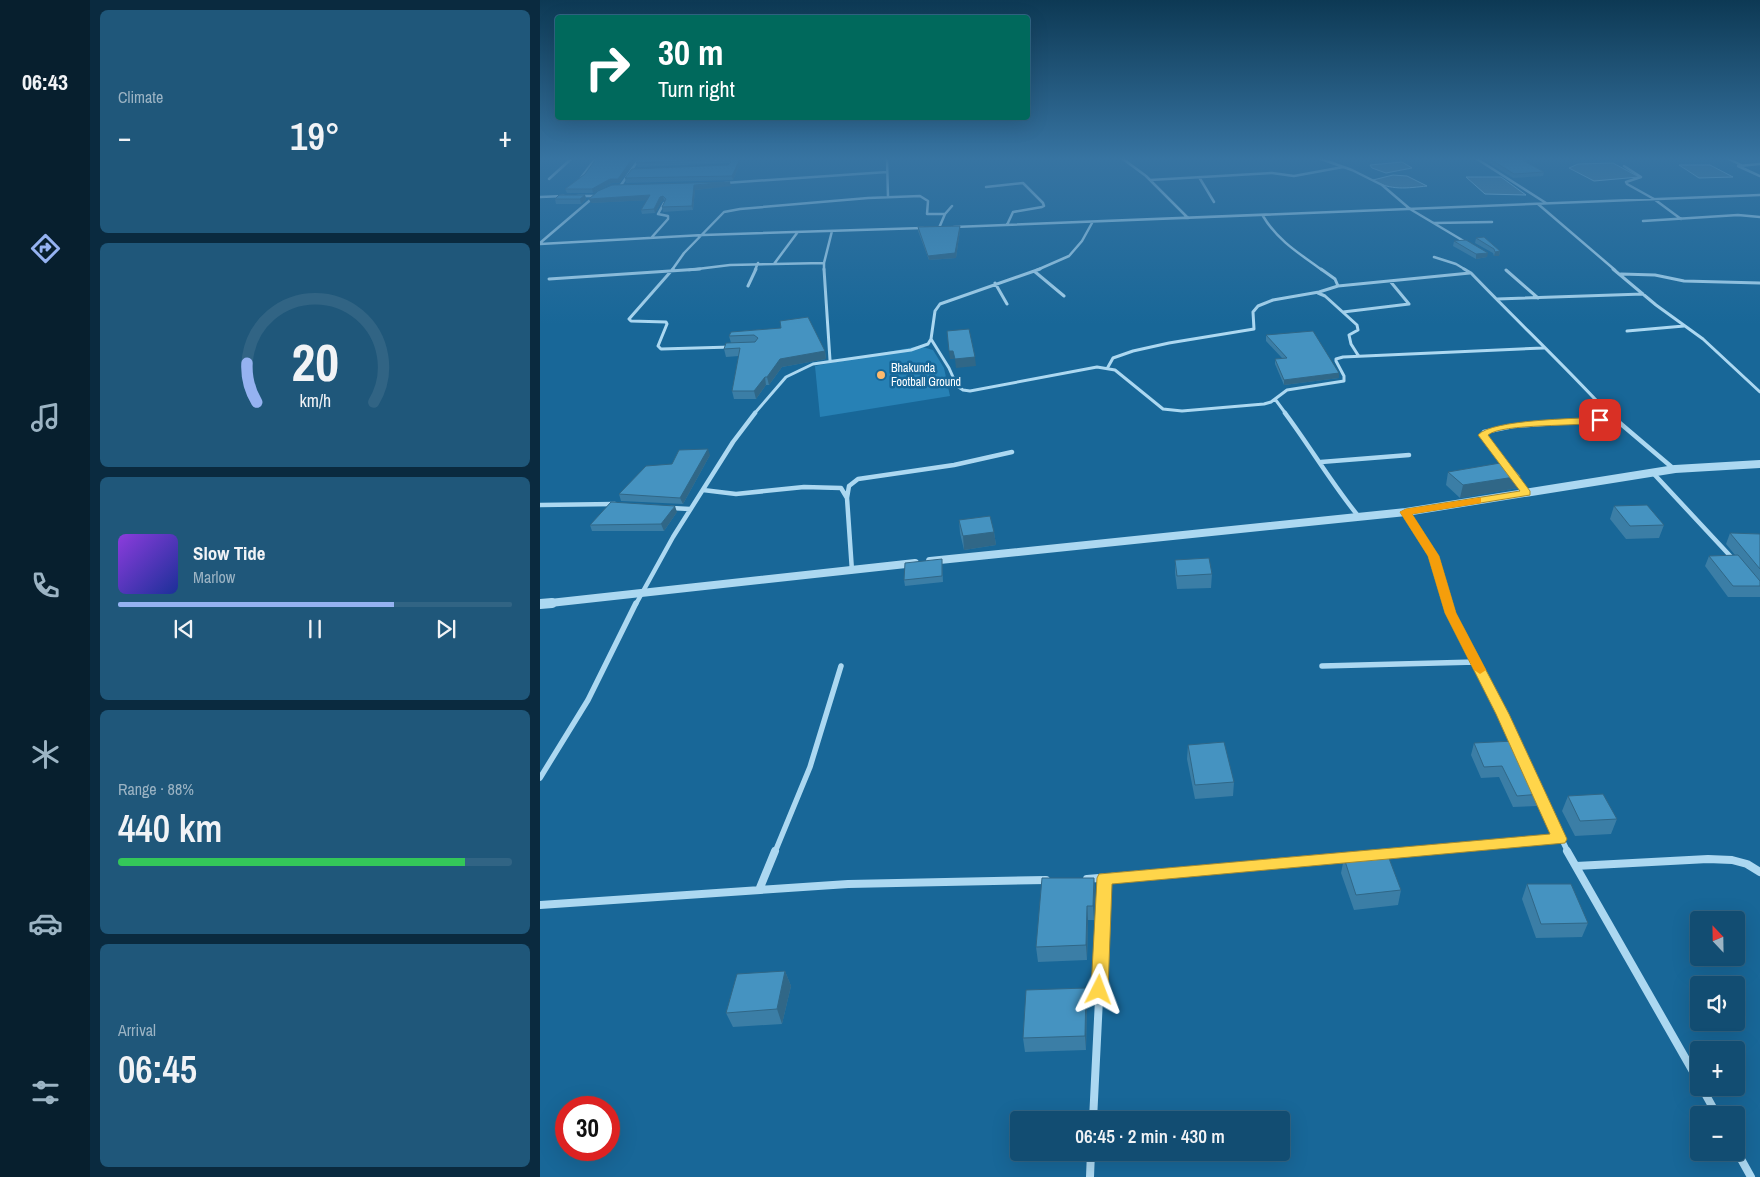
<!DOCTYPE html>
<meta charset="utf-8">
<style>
:root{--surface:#124d72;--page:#1f577a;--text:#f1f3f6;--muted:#9cb4c4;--line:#316484;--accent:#95b2f1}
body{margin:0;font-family:"Archivo Narrow",sans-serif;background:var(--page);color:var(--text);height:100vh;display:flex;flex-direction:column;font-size:19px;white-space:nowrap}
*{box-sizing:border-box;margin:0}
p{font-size:16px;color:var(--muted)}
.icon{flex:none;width:28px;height:28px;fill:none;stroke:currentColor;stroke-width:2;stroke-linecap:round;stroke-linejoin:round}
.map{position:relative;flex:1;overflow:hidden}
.side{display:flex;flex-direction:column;gap:10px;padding:10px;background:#0a2a3f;width:450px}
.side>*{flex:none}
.guide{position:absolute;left:15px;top:15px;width:475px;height:105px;border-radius:5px;box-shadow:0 5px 20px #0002,0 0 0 1px var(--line);background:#00695c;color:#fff;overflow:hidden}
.needle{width:32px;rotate:338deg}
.controls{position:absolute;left:1150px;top:911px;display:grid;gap:10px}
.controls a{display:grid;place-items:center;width:55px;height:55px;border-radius:5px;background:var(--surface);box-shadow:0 5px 20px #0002,0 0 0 1px var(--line);font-size:25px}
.speed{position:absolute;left:15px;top:1096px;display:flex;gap:10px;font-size:25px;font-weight:700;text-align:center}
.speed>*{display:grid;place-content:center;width:65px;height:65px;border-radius:50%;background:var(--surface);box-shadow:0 5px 20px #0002,0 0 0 1px var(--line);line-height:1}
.speed .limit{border:8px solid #d22;background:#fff;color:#111}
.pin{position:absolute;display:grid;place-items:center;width:42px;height:42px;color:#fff;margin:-21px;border-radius:10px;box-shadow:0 2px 8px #0006}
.me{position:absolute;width:55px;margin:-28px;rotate:3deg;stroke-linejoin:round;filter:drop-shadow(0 0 4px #0008)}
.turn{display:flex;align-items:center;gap:18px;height:105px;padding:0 20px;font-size:22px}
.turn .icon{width:65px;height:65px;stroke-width:2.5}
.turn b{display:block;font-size:35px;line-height:42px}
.big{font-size:38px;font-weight:600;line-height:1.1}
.side .tile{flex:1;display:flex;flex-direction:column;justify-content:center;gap:8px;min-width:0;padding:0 18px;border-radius:8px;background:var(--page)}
.side .dial{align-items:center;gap:0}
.dial svg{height:130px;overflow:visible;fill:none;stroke:var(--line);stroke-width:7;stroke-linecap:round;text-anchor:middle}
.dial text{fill:var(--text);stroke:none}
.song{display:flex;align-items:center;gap:15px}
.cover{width:60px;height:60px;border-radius:8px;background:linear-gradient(135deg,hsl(270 70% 55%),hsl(230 70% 35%))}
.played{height:5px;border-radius:2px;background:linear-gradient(90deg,var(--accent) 70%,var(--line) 70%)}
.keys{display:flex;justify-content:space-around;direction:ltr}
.heat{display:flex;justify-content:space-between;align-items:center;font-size:28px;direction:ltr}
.charge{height:8px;border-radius:4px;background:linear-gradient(90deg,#34c759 88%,var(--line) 0)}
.trip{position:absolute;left:470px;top:1111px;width:280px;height:50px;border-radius:5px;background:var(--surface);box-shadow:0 5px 20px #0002,0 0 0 1px var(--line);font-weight:600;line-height:50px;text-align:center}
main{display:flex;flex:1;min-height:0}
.tabs{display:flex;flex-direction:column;width:90px;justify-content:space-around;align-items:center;background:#071f2e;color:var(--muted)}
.tabs .icon{width:35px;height:35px}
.tabs .current{color:var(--accent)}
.tabs b{font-size:22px;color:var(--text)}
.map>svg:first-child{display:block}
.green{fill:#2781b5}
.water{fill:#4c83a5;stroke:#9fd5f4}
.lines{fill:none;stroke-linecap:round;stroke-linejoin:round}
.minor-far4{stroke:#acd8f1;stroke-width:2.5}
.minor-far3{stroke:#acd8f1;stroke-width:3}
.minor-far2{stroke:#acd8f1;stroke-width:4.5}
.minor-far1{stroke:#acd8f1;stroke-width:5.5}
.minor{stroke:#acd8f1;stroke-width:8}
.tertiary-far1{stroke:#acd8f1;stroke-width:8}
.tertiary{stroke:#acd8f1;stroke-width:10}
.wall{fill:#3b7ea6}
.shaded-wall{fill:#306787}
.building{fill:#4593c1;stroke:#306787}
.route{fill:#ffd54a;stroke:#a68a30}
.slow{fill:#f59e0b}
.poi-dot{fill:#ffba6c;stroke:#186798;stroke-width:2}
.labels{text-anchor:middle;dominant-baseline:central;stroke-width:5;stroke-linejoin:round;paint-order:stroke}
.far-poi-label{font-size:12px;fill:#fff;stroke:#186798;text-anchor:start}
</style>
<main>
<nav class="tabs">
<b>06:43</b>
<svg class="icon current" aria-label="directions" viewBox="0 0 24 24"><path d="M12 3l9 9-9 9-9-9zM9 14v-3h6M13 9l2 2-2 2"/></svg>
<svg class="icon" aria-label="music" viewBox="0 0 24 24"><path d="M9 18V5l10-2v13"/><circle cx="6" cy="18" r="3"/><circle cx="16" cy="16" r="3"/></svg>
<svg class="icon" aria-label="phone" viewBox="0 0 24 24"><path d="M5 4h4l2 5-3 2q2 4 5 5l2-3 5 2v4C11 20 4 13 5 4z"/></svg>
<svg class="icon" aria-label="climate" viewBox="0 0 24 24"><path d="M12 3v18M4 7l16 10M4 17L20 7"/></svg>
<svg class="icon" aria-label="car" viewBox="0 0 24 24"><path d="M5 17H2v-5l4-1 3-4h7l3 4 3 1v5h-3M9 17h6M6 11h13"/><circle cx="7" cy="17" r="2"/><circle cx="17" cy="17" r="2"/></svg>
<svg class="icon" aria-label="filters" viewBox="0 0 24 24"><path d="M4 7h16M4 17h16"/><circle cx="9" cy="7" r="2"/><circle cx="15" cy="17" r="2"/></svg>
</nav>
<section class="side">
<div class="tile"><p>Climate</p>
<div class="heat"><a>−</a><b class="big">19°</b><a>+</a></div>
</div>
<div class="tile dial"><svg viewBox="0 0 100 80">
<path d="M14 69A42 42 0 1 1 86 69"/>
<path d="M14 69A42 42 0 0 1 8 45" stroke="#95b2f1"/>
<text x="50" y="56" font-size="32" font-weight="700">20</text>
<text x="50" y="72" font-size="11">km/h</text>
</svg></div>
<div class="tile">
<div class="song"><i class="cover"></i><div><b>Slow Tide</b><p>Marlow</p></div></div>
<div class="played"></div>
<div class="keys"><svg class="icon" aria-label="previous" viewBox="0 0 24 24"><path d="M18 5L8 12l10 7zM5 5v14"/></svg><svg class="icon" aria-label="pause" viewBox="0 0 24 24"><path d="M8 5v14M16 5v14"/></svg><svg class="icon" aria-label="next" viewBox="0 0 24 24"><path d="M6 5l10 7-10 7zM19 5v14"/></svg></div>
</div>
<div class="tile"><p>Range · 88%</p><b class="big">440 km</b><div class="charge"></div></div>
<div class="tile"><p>Arrival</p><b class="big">06:45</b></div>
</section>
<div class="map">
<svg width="1220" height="1177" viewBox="0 0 1220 1177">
<rect width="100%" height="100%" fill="#186798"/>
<path class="green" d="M379,346l14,4 11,18 6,28 -130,21 -5,-51z"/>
<path class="water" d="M862,162l10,6 -26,5 -14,-5 -2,-3z
M1073,163l26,14 -45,4 -25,-13 9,-4z
M1139,165h31l23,12 -34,1z
M853,175l14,1 20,10c-19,2 -37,5 -54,-6z
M926,177h35l25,18 -41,-1z"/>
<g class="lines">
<path class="minor-far4" d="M347,159l1,38
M583,159l23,17 42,42
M781,159l31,11 30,15 28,24 57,34
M937,159l69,44
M1189,159l12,6
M1220,164l-22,2 22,10
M1084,166l17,11 -15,5 1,2 27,15 27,20
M659,177l15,25
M41,178l14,-19
M9,179l22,-20
M610,180l122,-7 22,3 49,-9
M185,183l162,-11
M81,185l18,-26
M446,187l37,-4 20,20 1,3 -2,1 -29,5 -6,13
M38,196h17
M0,197l24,-1
M998,204l77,66
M405,214l7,-8
M723,216c14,24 37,38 59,54
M1103,221l95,-6 22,2
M894,223l58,-1
M414,227l806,-32
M112,237l16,-18v-3l-10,-2 6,-11
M0,243l55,-47
M0,244l163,-9 220,-7
M894,257l22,7 10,6
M234,264l23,-31
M132,270l12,-17 40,-41 16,-3 128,-11 52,-2 8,5 -1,13h18l-6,14
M149,270l41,-5 94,-2
M215,270l3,-7
M284,270v-7l8,-32
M497,270l32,-14 13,-15 10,-18"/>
<path class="minor-far3" d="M133,269l-44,50 2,2 35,1 1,2 -9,22 3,3 70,-2
M284,269l6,91
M924,269l7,4c46,48 94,93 138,141
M1073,269l43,36 47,34 57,53
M966,270l32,28
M494,271l30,25
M1081,274l34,1 29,6 76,2
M9,279l151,-10
M455,283l12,21
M208,286l8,-17
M798,286l132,-13
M778,293l7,3 32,29 1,5 -9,5 2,9 7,11
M957,299l146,-5
M803,312l66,-8 -19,-23
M1087,331l57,-5
M391,339l18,29 8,18 6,4 7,1 127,-24 18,3 48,39 19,2 82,-7 7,-2 16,-12 57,-9v-5l-8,-15v-2l7,-2 200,-9
M568,367l5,-9 20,-7 36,-8 85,-14 -1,-17 5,-6 15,-6 46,-8 19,-6 -3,-7 -14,-10
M735,399l11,15
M214,414l32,-37 27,-13 98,-14 17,-6 3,-5 4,-28 5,-7 100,-35"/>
<path class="minor-far2" d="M745,413c26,35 47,71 74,104
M1068,413l66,56
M781,462l88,-7
M967,467l-24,-32 1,-3 29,-6 101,-7
M1113,473l81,87
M976,479l11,14
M163,490l33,4 68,-7 37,1 6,10 5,73
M307,498l2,-12 9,-7 96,-14 58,-13
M0,505l75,-1
M131,508l19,1
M866,512l28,44 14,48
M96,604l37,-67 60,-95 22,-29"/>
<path class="minor-far1" d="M908,603l3,10 52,101 22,49
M782,666l154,-4
M0,778l48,-78 48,-97
M998,791l30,61
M235,852l35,-85 31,-101
M863,852l157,-13"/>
<path class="minor" d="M1027,851l132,231
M1036,866l132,-7 24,1 15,4 13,8
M547,879l331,-28
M219,890l16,-39
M0,905l308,-21 198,-4
M1162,1088l15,27
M553,1120l12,-242
M1196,1150l15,27
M550,1177l1,-25"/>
<path class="tertiary-far1" d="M390,561l476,-49 269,-43 85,-5
M1,604l374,-41"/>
<path class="tertiary" d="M0,604l12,-1"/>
</g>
<path class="wall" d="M56,159h41l-18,24h-7l-19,10h-26l-2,-4 20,-15z
M99,159h103l-9,21 -107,3 -1,-5 103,-13 2,-1 -1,-1 -91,4 -2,-4z
M943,159h38l23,13 -1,4 -30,2z
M191,186l-36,4 -2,20 -30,2 -1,-5 3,-6 -1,-1 -3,2 -6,11 -13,1 -1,-4 6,-10 -56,3 -2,-4z
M45,195l1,4 -5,5h-25l-1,-5z
M420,226v4l-4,28 -27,2 -11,-29v-4z
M936,238l24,13 -1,5h-5l-1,-3 -18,-10z
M914,241l33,16 -11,2 -23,-13z
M241,328l44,23 1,8 -44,8 -13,18h-3l-10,14h-22l-2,-8 7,-35 -13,1 -2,-8 7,-6 -2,-7z
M726,335l73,43 -55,7 -9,-21v-5l7,-1 -16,-17z
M170,455l-27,49 -62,-3 -2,-7z
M908,472l70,16 -58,10 -14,-13z
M1074,506l50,19 -5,13 -33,1 -16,-20z
M137,512l-13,19h-72l-2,-6z
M419,520l35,12 2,13 -32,5 -4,-17z
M1190,533l30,1v63h-32l-23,-31 4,-10 26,-1 -9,-11z
M402,559l1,23 -38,4 -1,-6z
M635,560l37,14 -1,14 -34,1 -2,-16z
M934,743l67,51 -4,12 -24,1 -14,-30 -18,1 -10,-23z
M648,745l46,37 -1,14 -38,3 -8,-40z
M1028,796l49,23 -6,15 -36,2 -13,-25z
M804,858l57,32 -3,15 -44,5 -13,-37z
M554,878l1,14 -1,28h-6l-1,40 -49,2 -2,-15z
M987,884l61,39 -6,14 -46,1 -14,-39z
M245,971l6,15 -9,38 -49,3 -7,-14z
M546,988l1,14 -1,48 -61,2 -2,-14z"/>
<path class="shaded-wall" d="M92,159h5l-18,24h-7l-19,10 -1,-4z
M200,159h2l-9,21 -1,-4z
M190,182l1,4 -36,4 -2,20 -1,-4 2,-21z
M45,195l1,4 -5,5 -1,-5z
M110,195l1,5 -60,3 -2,-4z
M123,196l1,4 -3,2 -6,11 -1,-4 6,-12z
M420,226v4l-4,28 -27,2 -1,-4z
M960,251l-1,5h-5l1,-4z
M948,253l-1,4 -11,2v-5z
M285,351l1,8 -44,8 -13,18 -2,-8 13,-18z
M409,351h4l1,8h-4z
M435,357l1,9 -20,2 -1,-9z
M799,373v5l-55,7v-5z
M225,377l1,8 -10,14 -2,-8z
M168,449l2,6 -27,49 -3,-6z
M981,476l-3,12 -58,10 3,-13z
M135,506l2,6 -13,19 -3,-7z
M454,532l2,13 -32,5 -1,-14z
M554,878l1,14 -1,28 -1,-14z
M547,906l1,14 -1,40 -1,-15z
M245,971l6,15 -9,38 -5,-15z
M546,988l1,14 -1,48 -1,-14z"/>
<path class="building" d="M56,159h36l-14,20h-8l-18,10h-27l20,-15z
M99,159h88l-91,4z
M188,159h12l-8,17 -107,2 7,-9 96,-4 3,-3z
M950,159h31l23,13 -30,2z
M190,182l-36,3 -2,21 -30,1 4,-8 -3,-3 -3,1 -6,12 -13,1 9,-15 -61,4 9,-8 14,-6z
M19,195h26l-5,4h-25z
M420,226l-5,27 -27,3 -10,-29z
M944,237l16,14 -5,1 -1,-3 -18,-11z
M926,240l22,13 -12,1 -22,-13z
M268,317l17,34 -45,8 -13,18h-2l-11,14h-22l8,-43 -16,1 2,-6 29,-1 3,-4 -4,-3 -25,1 2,-4 50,-4 -1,-7z
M429,329l6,28 -20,2 -2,-8h-4l-2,-20z
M773,331l26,42 -55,7 -9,-21 12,-1 -21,-23z
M168,449l-28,49 -61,-4 27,-28 26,-2 7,-14z
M966,462l15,14 -58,9 -15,-13z
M71,502l64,4 -14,18 -71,1z
M1107,505l17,20 -34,1 -16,-20z
M450,516l4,16 -31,4 -4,-16z
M1190,533l30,1v35z
M1198,555l22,26v5h-27l-24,-30z
M669,558l3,16 -35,2 -2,-16z
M402,559v17l-38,4 1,-17z
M974,741l27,53 -24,2 -15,-30 -18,1 -10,-24z
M684,742l10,40 -39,3 -7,-40z
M1063,794l14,25 -37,2 -12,-25z
M847,853l14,37 -45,5 -12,-37z
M502,878h52l-1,28h-6l-1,39 -50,2z
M987,884h44l17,39 -47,1z
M245,971l-8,38 -51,4 11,-39z
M546,988l-1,48 -62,2 3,-48z"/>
<linearGradient id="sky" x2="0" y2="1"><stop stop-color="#0d3954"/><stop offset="0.49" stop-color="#3774a2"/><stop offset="1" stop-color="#3774a2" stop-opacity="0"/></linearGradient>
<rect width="1220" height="324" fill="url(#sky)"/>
<path class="route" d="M1060,417l3,1v4c-23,5 -101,1 -115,13l42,56v4l-118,19 27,42 17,57 53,101 58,125 -2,4 -453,41 -4,106 -3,5 -6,3 -6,-3 -2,-5 6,-112 2,-4 451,-40 -54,-120 -51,-101 -17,-57 -28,-44 6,-3 114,-18 -42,-56c14,-16 98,-16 122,-18z"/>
<path class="slow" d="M938,498h3v5l-69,11 27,42 17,57 30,57 -6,4 -6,-4 -29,-57 -17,-57 -28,-44 6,-3z"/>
<circle class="poi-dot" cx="341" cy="375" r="5"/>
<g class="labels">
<g class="far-poi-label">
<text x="351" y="368">Bhakunda<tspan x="351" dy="14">Football Ground</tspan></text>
</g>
</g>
</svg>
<div class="controls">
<a><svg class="needle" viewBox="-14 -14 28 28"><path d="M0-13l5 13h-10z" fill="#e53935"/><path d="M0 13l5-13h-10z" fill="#9cb4c4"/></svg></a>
<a><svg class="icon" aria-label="sound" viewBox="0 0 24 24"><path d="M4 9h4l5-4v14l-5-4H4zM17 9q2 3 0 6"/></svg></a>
<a>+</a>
<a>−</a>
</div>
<div class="speed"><div class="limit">30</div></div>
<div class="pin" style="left:1060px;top:420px;background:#d93025"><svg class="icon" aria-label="arrive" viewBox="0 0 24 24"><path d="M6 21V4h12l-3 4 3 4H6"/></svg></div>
<svg class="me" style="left:559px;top:990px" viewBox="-20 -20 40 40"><path d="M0-17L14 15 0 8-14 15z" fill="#ffd54a" stroke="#fff" stroke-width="4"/></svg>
<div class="trip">06:45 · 2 min · 430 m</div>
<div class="guide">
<div class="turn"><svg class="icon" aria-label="right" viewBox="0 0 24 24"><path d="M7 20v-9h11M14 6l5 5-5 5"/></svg><div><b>30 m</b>Turn right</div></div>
</div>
</div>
</main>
